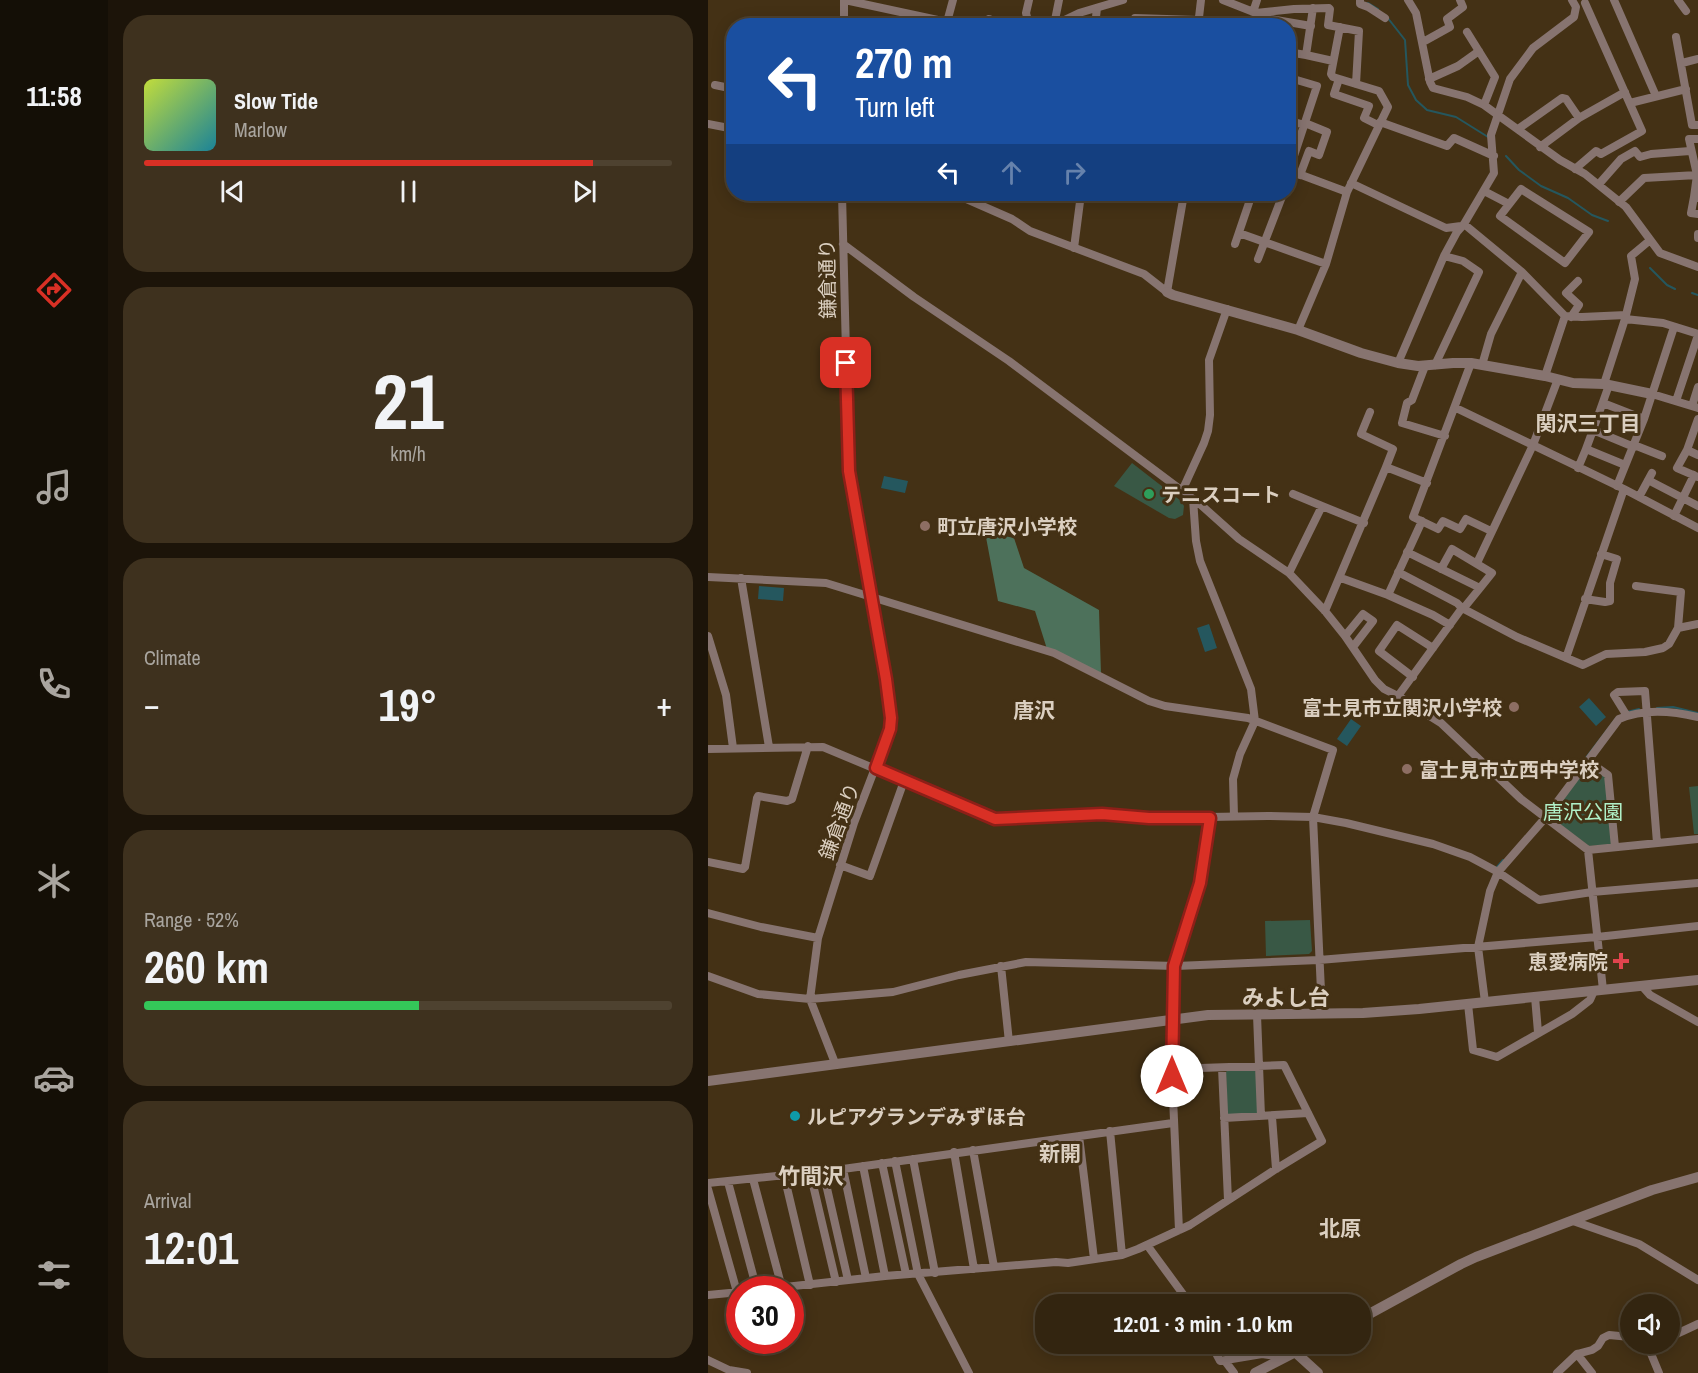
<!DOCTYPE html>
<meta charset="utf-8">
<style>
:root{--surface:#332510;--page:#3e311e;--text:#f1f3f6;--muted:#a9a59f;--line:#4e4230;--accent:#d93025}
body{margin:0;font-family:"Archivo Narrow","Noto Sans JP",sans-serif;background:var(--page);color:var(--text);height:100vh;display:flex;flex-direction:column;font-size:22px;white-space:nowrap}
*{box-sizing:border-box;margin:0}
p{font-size:20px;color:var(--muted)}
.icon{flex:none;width:33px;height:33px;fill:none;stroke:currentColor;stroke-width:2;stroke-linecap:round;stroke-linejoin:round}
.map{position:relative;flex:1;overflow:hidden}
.panel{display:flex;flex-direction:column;gap:15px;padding:15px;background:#1c1409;width:600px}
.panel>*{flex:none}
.hud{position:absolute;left:18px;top:18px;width:570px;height:183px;border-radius:24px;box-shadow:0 3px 15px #0003,0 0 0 2px var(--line);background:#1a4fa0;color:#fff;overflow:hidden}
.buttons{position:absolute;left:912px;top:1294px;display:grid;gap:12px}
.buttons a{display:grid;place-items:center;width:60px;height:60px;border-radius:50%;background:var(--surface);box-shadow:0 3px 15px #0003,0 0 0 2px var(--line);font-size:30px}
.speed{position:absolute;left:18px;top:1276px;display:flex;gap:12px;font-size:30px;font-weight:700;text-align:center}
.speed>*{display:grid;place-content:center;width:78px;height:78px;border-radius:50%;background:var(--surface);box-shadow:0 3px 15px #0003,0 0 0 2px var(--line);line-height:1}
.speed .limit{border:9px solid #d22;background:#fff;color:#111}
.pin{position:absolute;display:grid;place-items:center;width:51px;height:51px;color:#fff;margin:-26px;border-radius:12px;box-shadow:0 3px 9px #0006}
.me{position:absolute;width:66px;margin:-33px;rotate:0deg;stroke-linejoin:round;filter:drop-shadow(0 0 4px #0008)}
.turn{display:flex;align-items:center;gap:21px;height:126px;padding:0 30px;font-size:27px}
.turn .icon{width:78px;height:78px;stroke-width:2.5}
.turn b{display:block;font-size:42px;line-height:51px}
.lanes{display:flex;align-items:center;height:57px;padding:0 30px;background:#0003;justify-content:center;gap:30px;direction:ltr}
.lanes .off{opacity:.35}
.big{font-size:45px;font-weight:800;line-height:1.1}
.panel .widget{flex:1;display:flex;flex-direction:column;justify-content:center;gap:9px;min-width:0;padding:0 21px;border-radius:24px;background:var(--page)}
.panel .dial{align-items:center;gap:0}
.dial b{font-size:78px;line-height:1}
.song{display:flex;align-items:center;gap:18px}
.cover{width:72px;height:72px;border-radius:9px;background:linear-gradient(135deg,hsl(70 70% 55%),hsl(190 70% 35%))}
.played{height:6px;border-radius:3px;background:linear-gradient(90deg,var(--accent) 85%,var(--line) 85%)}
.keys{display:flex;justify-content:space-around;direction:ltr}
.heat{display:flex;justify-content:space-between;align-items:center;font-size:33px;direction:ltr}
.charge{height:9px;border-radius:4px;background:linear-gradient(90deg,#34c759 52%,var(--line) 0)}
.trip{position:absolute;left:327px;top:1294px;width:336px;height:60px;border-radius:24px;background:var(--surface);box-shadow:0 3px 15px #0003,0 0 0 2px var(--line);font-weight:800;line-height:60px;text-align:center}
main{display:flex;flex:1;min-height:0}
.menu{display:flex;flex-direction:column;width:108px;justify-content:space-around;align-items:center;background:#140f06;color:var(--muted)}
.menu .icon{width:42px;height:42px}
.menu .current{color:var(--accent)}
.menu b{font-size:27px;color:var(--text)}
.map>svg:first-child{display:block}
.green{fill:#395845}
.forest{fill:#4d715b}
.water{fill:#25575e}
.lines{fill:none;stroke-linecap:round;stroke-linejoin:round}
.stream{stroke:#25575e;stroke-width:2}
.minor{stroke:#877470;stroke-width:8}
.tertiary{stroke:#877470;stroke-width:10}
.route-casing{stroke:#8d1f18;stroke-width:15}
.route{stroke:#d93025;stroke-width:10}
.leisure-dot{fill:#2e9e5b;stroke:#443115;stroke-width:2}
.education-dot{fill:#8d6e63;stroke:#443115;stroke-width:2}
.health-dot{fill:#e0444e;stroke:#443115;stroke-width:2}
.culture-dot{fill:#0f9aa8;stroke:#443115;stroke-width:2}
.labels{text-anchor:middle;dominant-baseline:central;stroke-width:6;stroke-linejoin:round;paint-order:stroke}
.street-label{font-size:20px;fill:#dbcfc0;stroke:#443115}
.poi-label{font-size:20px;font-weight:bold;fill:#dbcfc0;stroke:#443115;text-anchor:start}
.park-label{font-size:20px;fill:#b0f0c8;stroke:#443115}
.neighbourhood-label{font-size:21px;font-weight:bold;fill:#dbcfc0;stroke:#443115}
.quarter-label{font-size:22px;font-weight:bold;fill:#dbcfc0;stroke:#443115}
</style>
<main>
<nav class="menu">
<b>11:58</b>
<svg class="icon current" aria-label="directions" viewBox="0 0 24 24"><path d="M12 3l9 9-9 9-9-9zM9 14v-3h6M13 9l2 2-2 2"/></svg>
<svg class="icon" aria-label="music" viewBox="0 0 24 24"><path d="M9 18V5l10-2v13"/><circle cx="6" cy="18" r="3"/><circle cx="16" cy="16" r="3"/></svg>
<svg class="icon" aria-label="phone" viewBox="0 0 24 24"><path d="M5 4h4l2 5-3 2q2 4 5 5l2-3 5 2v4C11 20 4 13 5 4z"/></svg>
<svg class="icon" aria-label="climate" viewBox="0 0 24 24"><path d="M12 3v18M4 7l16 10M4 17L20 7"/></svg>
<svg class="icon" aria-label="car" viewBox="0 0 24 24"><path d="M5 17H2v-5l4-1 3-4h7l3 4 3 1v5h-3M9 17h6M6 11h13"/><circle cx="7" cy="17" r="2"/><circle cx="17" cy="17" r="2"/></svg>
<svg class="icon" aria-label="filters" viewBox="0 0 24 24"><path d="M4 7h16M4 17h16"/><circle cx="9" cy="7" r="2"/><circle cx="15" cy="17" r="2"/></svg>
</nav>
<section class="panel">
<div class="widget">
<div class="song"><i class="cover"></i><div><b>Slow Tide</b><p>Marlow</p></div></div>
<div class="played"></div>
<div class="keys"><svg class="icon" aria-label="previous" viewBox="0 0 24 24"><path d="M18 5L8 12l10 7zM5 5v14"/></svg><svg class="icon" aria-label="pause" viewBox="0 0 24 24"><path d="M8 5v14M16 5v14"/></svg><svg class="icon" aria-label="next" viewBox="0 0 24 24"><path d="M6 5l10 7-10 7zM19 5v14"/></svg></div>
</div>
<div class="widget dial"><b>21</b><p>km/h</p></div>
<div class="widget"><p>Climate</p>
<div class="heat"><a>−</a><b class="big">19°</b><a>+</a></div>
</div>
<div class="widget"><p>Range · 52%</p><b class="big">260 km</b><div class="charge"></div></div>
<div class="widget"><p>Arrival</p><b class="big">12:01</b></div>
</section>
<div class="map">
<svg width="990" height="1373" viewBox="0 0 990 1373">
<rect width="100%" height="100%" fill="#443115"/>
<path class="green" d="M424,463l49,38 3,5 -1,9 -8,4 -6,-1 -55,-32z
M880,764l17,13 8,66 -2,2 -22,1 -39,-29z
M990,786v48h-4l-5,-47z
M602,920l2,31 -3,3 -43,2 -1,-35z
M545,1069l3,3 2,40 -2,2 -27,2 -2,-3 -1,-41 2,-2z"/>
<path class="forest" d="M277,532l29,6 10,30 75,42 2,64 -54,-25 -12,-38 -37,-10z"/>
<path class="water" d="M176,476l24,5 -3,12 -24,-5z
M51,586l25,2 -1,13 -25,-2z
M501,624l8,24 -12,4 -8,-24z
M881,698l17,19 -10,9 -17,-19z
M643,719l10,7 -14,20 -10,-7z"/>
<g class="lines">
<path class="stream" d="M660,3l10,6
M679,17l18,23 3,45 8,15 11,10 29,7 32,20
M798,156l13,14 22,16 27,12 24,17 16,6
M942,268l17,17 8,4
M984,293l6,2
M949,708l16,-1 25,6
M919,712l12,-3
M871,767l38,-50
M789,867l6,-7"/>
<path class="minor" d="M137,0l102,22 6,-22
M351,0l-5,25 25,-12 44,-13
M515,0l33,13 38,-4 35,-1 1,1 -2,16 31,6 -3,53
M652,0v4l8,3 17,11
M700,0l8,13 14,69 3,6 34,9 17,8 76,55 25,14 41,33 34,46 38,14
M906,0l42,96
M970,0l8,11
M545,12l4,-12
M427,18l63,2
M562,19l41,7
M136,26v-26
M279,26l2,-7 17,7
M314,26l5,-9 -1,-4 3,-13
M387,26l2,-18
M490,26l3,-26
M759,32l28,45 -11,28
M968,37l16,88h6
M715,42l27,-15 -3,-8 16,-12 -3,-7
M580,52l18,3 7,-47
M598,55l27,6
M974,63l16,-4
M631,79l-5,15 35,12 -5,12 14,7
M721,79l29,-13 21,-15
M580,83l2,-5 27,8 -28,85
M7,85l19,4
M922,103l56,-14
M580,120l16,5
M672,122l67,24 7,-8 40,18
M0,124l26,5
M810,129l44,-31 4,1 13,19
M990,139h-9l8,36 -3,22 4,1
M832,147l39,-29 46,-26
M867,169l21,-18 5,3 41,-23 -57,-128
M580,170l59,22
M592,175l9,-24 10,4 8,-23 -22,-9
M643,183l95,45 15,-2
M891,184l22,-25 14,-8 5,6 11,-3 39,-3
M813,189l68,43 -24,31 -65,-47z
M776,191l25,13
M247,194l57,25 18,12 114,43 23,18 17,-98
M464,194l12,3
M172,195l1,-1
M986,197l-3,16 7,1
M911,202l25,-24 53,-3
M756,224l58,48 -31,62 -9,31
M531,233l87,31
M990,234v4
M135,244l71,53 95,64 192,144 38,34 50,34 36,38 20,25 30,44 9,9 14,7 43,27 80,76 67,51 110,-11
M527,244l17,-50
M366,248l7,-54
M550,259l25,-65
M814,272l43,44 17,1 44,-2
M863,317l8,-12 -13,-12 12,-12
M917,319l38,4 35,11
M590,330l28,-66 21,-72 41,-85 -9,-16 -46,-14 -2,-3 9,-47
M690,363l46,-107 13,-24 7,-8 30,-51 -3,-38 19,-56 23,-31 41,-31 2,-10 -4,-7
M763,363l-58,154 25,12 5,-8 17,8 6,-10 25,12
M727,365l44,-93 -16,-11 -19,-5
M717,366l-13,34 -5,3 -5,20 43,13
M837,376l20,-60
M896,384l21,-65 10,-40 -4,-23 18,-15
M944,394l46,14
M968,401l22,-66
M895,403l41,16
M984,406l6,-19
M748,408l168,81 74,39
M662,412l-9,22 32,15 -7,18
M990,419l-11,31 -10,18 21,9
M885,430l16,-45
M926,445l28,11
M979,450l11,5
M917,465l-39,-16 7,-19 41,17
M870,468l8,-19
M940,480l50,26
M909,486l27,-67 30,-92
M474,491l22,-48 4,-12 2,-16 -1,-55 18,-51
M585,494l29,12
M931,497l13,-24
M485,499l3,42 4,20 51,128 4,32 -15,33 -7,25 1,37
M966,516l20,-41
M714,521l-34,74 45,20 17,10
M699,552l73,36 -17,21
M769,563l56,-118 25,-66
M733,569l11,-20 40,24 -12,15
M690,572l59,31 5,5
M581,573l33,-67 42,17
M0,577l118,6 228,70 95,48 16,5 83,12 85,32 -20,67 9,196
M33,578l28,169
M633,578l47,17
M928,586l45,6 -3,36
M877,599l20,3 5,-1v-18l7,-24 -16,-5
M617,611l61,-144 41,16
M0,636l18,59 7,53
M637,636l18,-22 10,7 -20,26
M858,658l58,-169
M705,677l-34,-26 18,-26 36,23
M690,696l64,-88 55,29 66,28 23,-11 39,-2 18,-4 6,-4 9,-16 20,-4
M919,716l-13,-21 4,-3 27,-1 12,152
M0,749l115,-2 172,72 108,-5 46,4 119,-2 45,1 33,6 87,21 37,13 28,15 41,28 53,-8 106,-9
M880,761l20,14 7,72
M880,850l15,140
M0,862l35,7 2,-2 12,-69 1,-2 29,5 5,-2 16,-53
M132,865l30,11 34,-95
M0,913l53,14 57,11
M293,966l8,76
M0,976l50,18 52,5 83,-7 66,-17 67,-13 150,4 143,-6 278,-23 101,-11
M934,986l8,9 48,27
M827,997l3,35
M777,1002l-7,-55 12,-56 8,-19 48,-55 73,-98c25,-11 54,-8 79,-2
M760,1004l5,46 24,7 75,-43 18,-14 4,-9
M549,1015l4,101
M127,1063l-25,-64 8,-61 36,-115 36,-94 1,-11 -5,-39 -37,-208 -7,-277
M514,1068l6,132
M564,1117l4,52
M516,1118l84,-5
M402,1131l12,124
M371,1136l15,123
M265,1150l21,117
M246,1152l20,117
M205,1159l22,114
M187,1161l23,113 51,99
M174,1163l24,111
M155,1166l22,110
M135,1169l23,109
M115,1171l25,109
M102,1172l26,110
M76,1175l26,110
M45,1179l29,109
M20,1182l29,108
M0,1183l135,-14 330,-46
M0,1189l29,103
M865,1221l66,23 59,36
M471,1230l-7,-154 2,-110 26,-83 10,-65
M439,1245l44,60
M49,1290l128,-14 171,-14 12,1 54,-8 16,-6 52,-24 86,-56 46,-28 -38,-76 -112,4
M0,1295l32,-3
M962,1337l28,-13
M503,1344l9,17 42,-7 22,3
M939,1344l12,29
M869,1354l15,19
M0,1360l21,10 18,3
M517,1361l9,12
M849,1373l20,-19 15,-4 6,-4 5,-8 6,-3 21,2"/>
<path class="tertiary" d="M459,292l6,3 125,35 63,23 37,10 20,3 35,-3h18l74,13 28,7 31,1 48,10
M0,1081l500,-66 155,-2 56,-4 279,-29
M652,1319l101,-55 15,-7 176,-67 46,-13
M587,1352l23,21
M547,1373l56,-29"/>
</g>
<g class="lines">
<g class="route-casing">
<path id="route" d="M138,363l3,108 37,208 5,39 -1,11 -14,39 119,51 107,-5 47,4h61l-10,65 -26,83 -2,110"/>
</g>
<use href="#route" class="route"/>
</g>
<circle class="leisure-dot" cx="441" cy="494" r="6"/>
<g class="education-dot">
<circle cx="217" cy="526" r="6"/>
<circle cx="806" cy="707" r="6"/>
<circle cx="699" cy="769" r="6"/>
</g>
<path class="health-dot" d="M910 952h6v6h6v6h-6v6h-6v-6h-6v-6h6z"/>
<circle class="culture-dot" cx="87" cy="1116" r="6"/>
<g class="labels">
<g class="street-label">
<text transform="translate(119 279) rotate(-91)">鎌倉通り</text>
<text transform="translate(131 821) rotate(-70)">鎌倉通り</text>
</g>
<g class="poi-label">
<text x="453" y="494">テニスコート</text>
<text x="229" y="526">町立唐沢小学校</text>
<text x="794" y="707" text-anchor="end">富士見市立関沢小学校</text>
<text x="711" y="769">富士見市立西中学校</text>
<text x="900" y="961" text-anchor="end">恵愛病院</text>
<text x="99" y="1116">ルピアグランデみずほ台</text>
</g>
<g class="park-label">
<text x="875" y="811">唐沢公園</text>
</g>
<g class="neighbourhood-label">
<text x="880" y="423">関沢三丁目</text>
<text x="326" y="710">唐沢</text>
<text x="352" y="1153">新開</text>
<text x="632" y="1228">北原</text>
</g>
<g class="quarter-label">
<text x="578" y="997">みよし台</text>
<text x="103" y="1176">竹間沢</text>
</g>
</g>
</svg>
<div class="buttons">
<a><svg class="icon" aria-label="sound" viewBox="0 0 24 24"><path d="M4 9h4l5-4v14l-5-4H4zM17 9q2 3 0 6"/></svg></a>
</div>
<div class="speed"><div class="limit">30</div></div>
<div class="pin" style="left:138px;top:363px;background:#d93025"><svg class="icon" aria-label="arrive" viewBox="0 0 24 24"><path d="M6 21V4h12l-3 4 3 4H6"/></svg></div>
<svg class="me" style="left:464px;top:1076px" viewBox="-20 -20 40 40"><circle r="19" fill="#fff"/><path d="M0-13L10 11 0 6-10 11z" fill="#d93025"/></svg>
<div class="trip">12:01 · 3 min · 1.0 km</div>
<div class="hud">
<div class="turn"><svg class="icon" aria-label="left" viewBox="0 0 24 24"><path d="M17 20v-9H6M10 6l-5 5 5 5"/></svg><div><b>270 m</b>Turn left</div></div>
<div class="lanes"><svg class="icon" aria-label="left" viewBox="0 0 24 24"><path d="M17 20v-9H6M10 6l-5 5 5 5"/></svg><svg class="icon off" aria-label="ahead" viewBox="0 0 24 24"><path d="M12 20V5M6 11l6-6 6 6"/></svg><svg class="icon off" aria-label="right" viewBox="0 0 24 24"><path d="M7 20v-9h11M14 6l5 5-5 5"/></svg></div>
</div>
</div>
</main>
